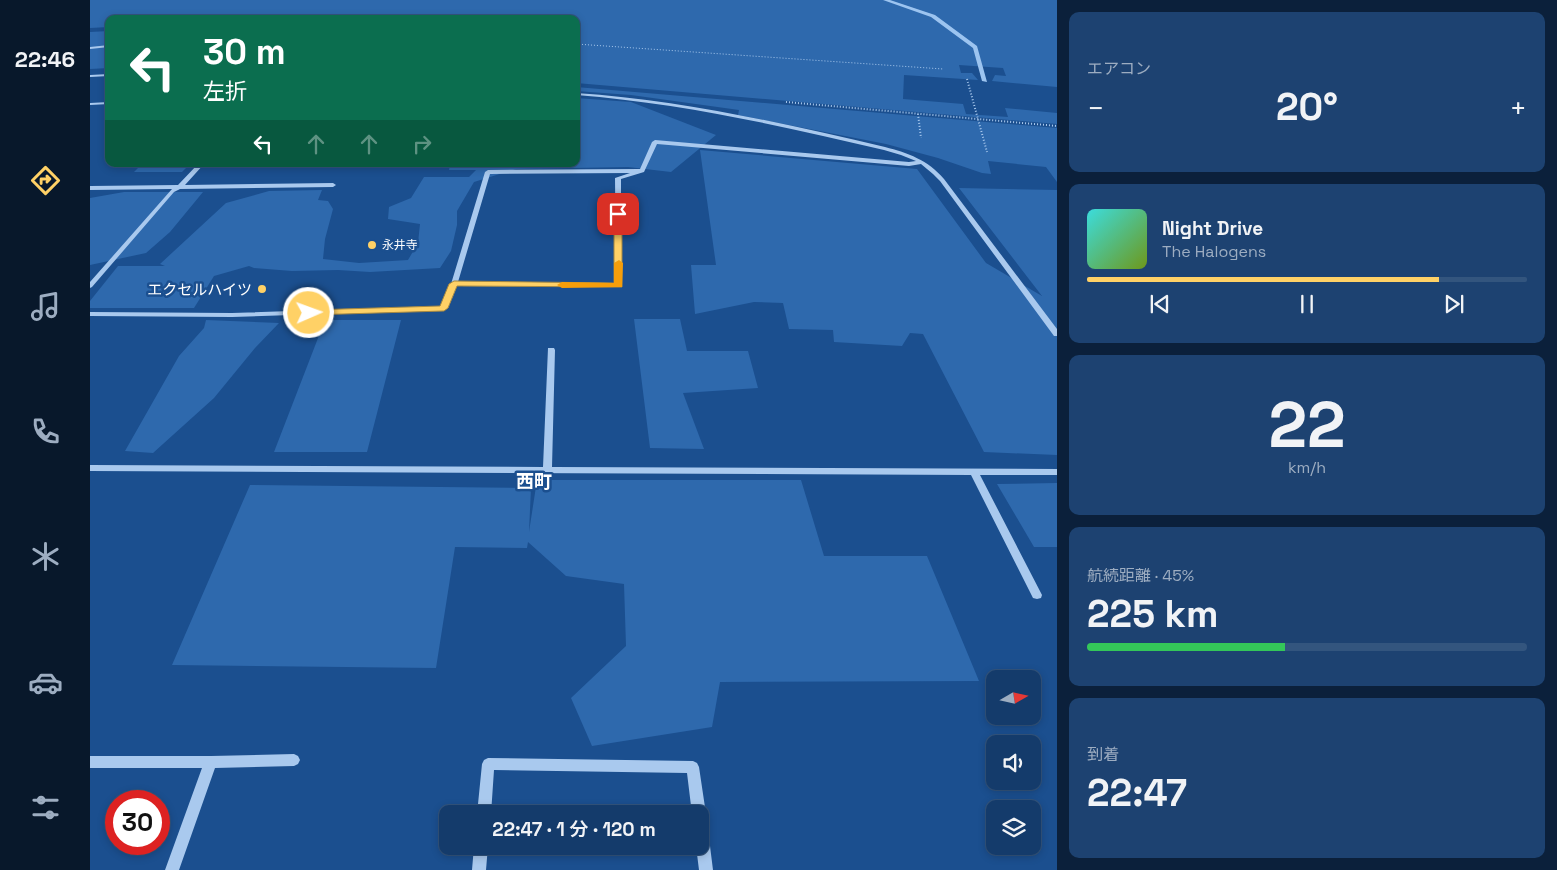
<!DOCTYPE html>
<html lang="ja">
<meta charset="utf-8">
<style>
:root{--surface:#143b6b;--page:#1d4271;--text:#f1f3f6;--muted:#9dadc1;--line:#33557e;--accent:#ffd166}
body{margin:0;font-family:"Space Grotesk","Noto Sans JP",sans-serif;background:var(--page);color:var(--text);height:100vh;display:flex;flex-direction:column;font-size:19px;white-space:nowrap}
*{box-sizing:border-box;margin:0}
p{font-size:16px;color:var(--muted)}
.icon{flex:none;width:28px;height:28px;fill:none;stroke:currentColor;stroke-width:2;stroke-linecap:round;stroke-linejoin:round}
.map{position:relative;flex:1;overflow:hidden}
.panel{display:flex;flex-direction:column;gap:12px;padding:12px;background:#0b203b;width:500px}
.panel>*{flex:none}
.banner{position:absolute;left:15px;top:15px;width:475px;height:152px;border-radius:10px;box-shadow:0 2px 8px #0003,0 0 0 1px var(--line);background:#0b6e4f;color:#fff;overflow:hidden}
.needle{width:32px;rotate:81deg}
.fabs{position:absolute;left:896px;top:670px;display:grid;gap:10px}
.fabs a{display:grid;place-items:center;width:55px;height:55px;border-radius:10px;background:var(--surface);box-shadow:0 2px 8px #0003,0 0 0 1px var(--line);font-size:25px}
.speed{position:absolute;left:15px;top:790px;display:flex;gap:10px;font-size:25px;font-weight:700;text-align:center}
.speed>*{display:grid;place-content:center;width:65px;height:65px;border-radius:50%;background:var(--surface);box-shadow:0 2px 8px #0003,0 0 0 1px var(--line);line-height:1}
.speed .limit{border:8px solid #d22;background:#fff;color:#111}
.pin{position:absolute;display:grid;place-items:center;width:42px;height:42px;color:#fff;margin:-21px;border-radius:10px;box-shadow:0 2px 8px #0006}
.me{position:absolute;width:55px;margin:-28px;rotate:88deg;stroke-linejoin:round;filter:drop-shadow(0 0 4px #0008)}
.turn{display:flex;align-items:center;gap:18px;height:105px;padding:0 15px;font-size:22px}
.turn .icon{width:65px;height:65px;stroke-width:2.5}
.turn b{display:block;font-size:35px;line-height:42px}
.lanes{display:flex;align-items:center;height:48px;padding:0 15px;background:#0003;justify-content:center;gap:25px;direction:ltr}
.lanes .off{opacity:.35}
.big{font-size:38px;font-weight:600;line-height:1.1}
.panel .widget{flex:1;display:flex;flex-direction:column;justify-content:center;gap:8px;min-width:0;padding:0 18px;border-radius:10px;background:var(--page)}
.panel .dial{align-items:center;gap:0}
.dial b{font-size:65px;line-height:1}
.song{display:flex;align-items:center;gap:15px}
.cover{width:60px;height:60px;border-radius:8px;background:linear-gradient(135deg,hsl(180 70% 55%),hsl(80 70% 35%))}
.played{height:5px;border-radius:2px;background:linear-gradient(90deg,var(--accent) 80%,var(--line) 80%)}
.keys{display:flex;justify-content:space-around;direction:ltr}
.heat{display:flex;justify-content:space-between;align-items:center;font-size:28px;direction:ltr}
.charge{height:8px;border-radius:4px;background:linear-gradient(90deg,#34c759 45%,var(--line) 0)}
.trip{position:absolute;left:349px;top:805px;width:270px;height:50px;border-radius:10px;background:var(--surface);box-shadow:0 2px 8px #0003,0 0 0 1px var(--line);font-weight:600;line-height:50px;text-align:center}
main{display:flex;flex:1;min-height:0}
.dock{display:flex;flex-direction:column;width:90px;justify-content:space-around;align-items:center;background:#08182b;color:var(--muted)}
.dock .icon{width:35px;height:35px}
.dock .on{color:var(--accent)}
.dock b{font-size:22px;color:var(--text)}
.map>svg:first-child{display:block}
.green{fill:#2e69ad}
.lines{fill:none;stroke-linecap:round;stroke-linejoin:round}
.stream{fill:#9cc4f0;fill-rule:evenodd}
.path-far1{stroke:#a9c9ee;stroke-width:1;stroke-dasharray:1 2;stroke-linecap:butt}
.path{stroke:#a9c9ee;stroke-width:2;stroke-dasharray:1 2;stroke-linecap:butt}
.minor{fill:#a9c9ee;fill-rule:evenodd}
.route{fill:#ffd166;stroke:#a68842}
.slow{fill:#f59e0b}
.poi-dot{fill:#ffd166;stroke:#1b4f8f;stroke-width:2}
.labels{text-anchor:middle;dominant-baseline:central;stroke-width:5;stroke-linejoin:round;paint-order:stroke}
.far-poi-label{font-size:12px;fill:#fff;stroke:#1b4f8f;text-anchor:start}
.poi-label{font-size:15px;fill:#fff;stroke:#1b4f8f;text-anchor:end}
.quarter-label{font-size:18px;font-weight:bold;fill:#fff;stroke:#1b4f8f}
</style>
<main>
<nav class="dock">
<b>22:46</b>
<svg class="icon on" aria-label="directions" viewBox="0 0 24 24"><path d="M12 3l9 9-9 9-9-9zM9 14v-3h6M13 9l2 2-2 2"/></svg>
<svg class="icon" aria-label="music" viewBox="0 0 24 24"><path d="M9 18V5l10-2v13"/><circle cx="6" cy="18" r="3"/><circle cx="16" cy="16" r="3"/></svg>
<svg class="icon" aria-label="phone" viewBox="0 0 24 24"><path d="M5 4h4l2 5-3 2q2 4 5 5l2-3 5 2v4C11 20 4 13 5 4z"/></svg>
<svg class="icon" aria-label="climate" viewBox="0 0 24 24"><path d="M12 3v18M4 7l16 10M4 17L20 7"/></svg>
<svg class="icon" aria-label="car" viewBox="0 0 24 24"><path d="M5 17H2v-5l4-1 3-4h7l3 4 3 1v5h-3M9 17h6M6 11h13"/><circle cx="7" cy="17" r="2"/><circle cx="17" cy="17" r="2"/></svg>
<svg class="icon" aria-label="filters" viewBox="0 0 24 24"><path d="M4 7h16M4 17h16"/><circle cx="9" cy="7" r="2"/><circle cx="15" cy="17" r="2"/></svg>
</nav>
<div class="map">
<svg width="967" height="870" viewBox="0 0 967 870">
<rect width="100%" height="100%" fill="#1b4f8f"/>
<path class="green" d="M0,0h967v87l-65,-6 3,-6 11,1 -3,-8 -44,-3 2,8h11l6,7 -74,-5 -1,24 60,5 3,10 42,3 -3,-9 52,5v11l-481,-41v-64h-467v8l-19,1z
M19,31v37l-19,1v-37z
M486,87l481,41v54l-11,-15 -58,-6 3,13 -9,-1 -44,-15 -52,-14 -148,-29 1,-5 -108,-15 -55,-4z
M486,98l55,4 85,33 -45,37 -43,-5 -112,2 -42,13 -17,29v14l-6,26 -11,17 -70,4 -32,-2 -46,1 -38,-3 -5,-2 -35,10 -20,32h-104v-7l28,-35h47l-5,-2 66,-61 43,-12 53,-1 -4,10 10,1 5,8 -8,30 -2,20 36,4 49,-3 10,-17 2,-19 -32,-5 1,-12 22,-9 13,-21h45l7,-7h-27l1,-6h126z
M610,150l217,19 69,94 56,33 -83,-108 98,2v265l-73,-3 -61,-118 -13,-1 -8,13 -68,-4 -1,-12 -44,-1 -6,-26 -29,-1 -59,12 -4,-49h25z
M52,164h48l-8,8h-48z
M127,164h202l-94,4 3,-3 -113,2z
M34,192h79l-33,40 -24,21 -56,12v-67z
M544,319h46l7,32h61l10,37 -75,5 21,56 -54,-1z
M116,320l73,3 -24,25 -41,50 -61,55 -28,-2 54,-95 25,-28z
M235,320h76l-34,132h-93z
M447,480h264l23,76h103l52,125 -259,1 -8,45 -120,19 -21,-48 55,-52 -2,-62 -58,-8 -38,-34 -1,6 -72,-1 -19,121 -264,-3 78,-180 281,3 -2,44z
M967,483v64h-23l-37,-63z"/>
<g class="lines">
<path class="stream" d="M793,0h7l45,15 42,31 10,36 -5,-1 -9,-33 -42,-31z"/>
<path class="path-far1" d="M486,44l367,25"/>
<path class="path" d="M877,79l20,73
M696,102l271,24
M828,114l3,24"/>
<path class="minor" d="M19,45v2l-19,2v-2z
M19,74v2l-19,1v-2z
M486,93c104,7 207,30 309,54 23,6 43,13 59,32l113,150v7h-3l-114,-155 -7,-7 -12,-10 -12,2 -252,-22 -13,28 -23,7v108l-164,-1 -9,22 -4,2 -212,7 -142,-1v-4l142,1 209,-7 10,-22 34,-112 3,-2 152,-1 12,-27 3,-2 254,22 7,-1 -15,-6 -17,-5c-102,-24 -204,-47 -308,-55zM540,173l-15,5 1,106 -158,-2 32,-108z
M19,102v2l-19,1v-2z
M108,164h6l-19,21 148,-2 3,2 -3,2 -153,2 -6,3 -82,95 -2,1v-6l82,-93 -82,1v-4l88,-1z
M458,348h6l1,2 -3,117 505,2v6h-77l62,120 -1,3 -4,1 -4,-1 -62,-123 -881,-4v-6l453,2z
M204,754l4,2 2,4 -2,4 -4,2 -79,2 -36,102h-14l37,-102h-112v-12h121z
M398,758l205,3 4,2 2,4 7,47 -2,3 3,5 6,48h-14l-3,-24h4v-32h-8l-5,-41 -193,-3 -3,44h-14l5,-50 2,-4z
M384,846h14l-2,24h-14z"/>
</g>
<path class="route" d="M528,211l4,3v73l-165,-1 -9,22 -4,3 -135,4 -5,-2 5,-3 131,-4 9,-22 5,-3 160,2v-69z"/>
<path class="slow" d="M529,260l4,3 -1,24 -60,1 -5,-3 5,-3 52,1v-20z"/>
<g class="poi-dot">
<circle cx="282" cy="245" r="5"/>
<circle cx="172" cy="289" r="5"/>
</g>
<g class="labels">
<g class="far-poi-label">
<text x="292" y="245">永井寺</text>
</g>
<g class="poi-label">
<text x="162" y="289">エクセルハイツ</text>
</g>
<g class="quarter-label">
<text x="444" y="481">西町</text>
</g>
</g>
</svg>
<div class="fabs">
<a><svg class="needle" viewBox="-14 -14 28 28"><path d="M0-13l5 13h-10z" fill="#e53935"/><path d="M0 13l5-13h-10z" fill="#9dadc1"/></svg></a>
<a><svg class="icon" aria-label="sound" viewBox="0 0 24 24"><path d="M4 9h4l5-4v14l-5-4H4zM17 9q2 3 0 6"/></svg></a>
<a><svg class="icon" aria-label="layers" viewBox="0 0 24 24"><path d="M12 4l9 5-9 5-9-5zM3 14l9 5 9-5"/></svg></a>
</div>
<div class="speed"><div class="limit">30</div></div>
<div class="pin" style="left:528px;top:214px;background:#d93025"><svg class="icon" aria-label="arrive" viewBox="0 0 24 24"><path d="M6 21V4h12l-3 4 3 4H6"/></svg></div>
<svg class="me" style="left:219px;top:313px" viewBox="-20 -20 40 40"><circle r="17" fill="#ffd166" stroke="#fff" stroke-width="3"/><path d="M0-11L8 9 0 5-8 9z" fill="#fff"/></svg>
<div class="trip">22:47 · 1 分 · 120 m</div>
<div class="banner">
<div class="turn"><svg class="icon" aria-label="left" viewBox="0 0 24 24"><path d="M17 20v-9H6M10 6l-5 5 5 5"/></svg><div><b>30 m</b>左折</div></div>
<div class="lanes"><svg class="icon" aria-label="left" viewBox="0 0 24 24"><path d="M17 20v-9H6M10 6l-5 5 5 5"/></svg><svg class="icon off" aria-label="ahead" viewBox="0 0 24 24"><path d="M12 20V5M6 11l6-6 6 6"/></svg><svg class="icon off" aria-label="ahead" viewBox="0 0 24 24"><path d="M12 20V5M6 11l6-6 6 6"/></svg><svg class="icon off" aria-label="right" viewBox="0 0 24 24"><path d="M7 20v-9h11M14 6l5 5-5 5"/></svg></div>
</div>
</div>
<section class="panel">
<div class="widget"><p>エアコン</p>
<div class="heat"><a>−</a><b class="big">20°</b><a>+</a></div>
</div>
<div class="widget">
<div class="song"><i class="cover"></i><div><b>Night Drive</b><p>The Halogens</p></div></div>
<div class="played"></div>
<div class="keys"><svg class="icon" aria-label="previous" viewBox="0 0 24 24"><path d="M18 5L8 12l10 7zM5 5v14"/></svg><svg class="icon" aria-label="pause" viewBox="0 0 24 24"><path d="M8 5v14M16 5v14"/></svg><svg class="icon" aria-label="next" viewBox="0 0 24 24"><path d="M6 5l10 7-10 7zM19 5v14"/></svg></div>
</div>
<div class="widget dial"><b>22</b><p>km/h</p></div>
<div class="widget"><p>航続距離 · 45%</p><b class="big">225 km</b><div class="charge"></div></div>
<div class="widget"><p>到着</p><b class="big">22:47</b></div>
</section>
</main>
